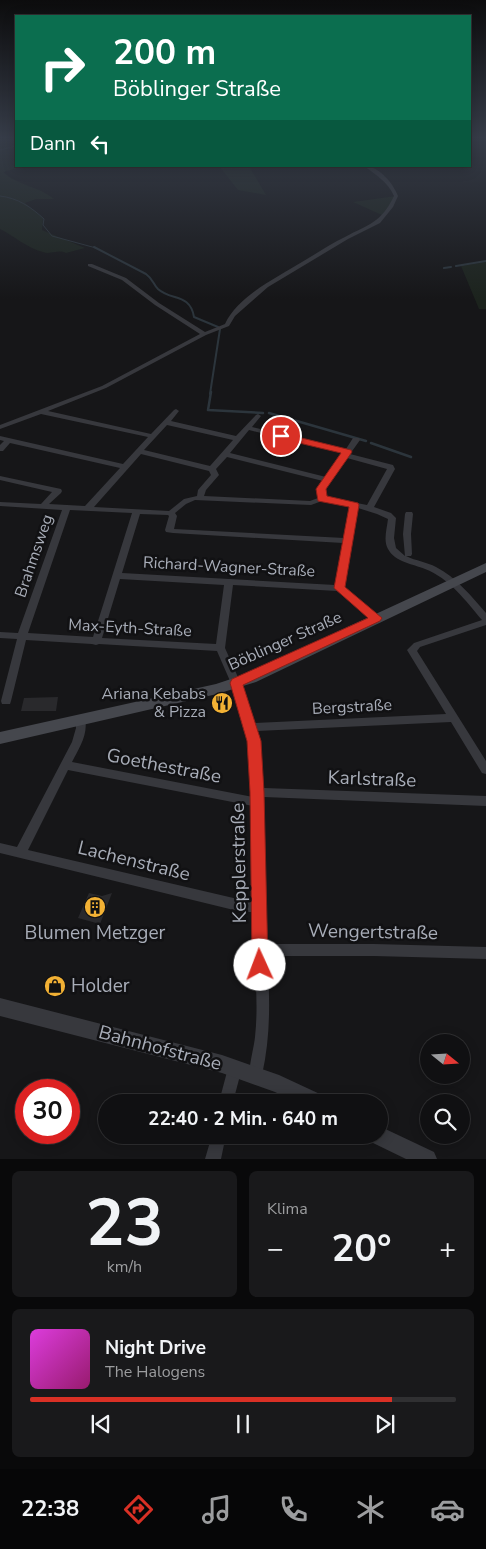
<!DOCTYPE html>
<html lang="de">
<meta charset="utf-8">
<style>
:root{--surface:#101012;--page:#19191b;--text:#f1f3f6;--muted:#9c9d9f;--line:#303032;--accent:#d93025}
body{margin:0;font-family:"Nunito Sans",sans-serif;background:var(--page);color:var(--text);height:100vh;display:flex;flex-direction:column;font-size:19px;white-space:nowrap}
*{box-sizing:border-box;margin:0}
p{font-size:16px;color:var(--muted)}
.icon{flex:none;width:28px;height:28px;fill:none;stroke:currentColor;stroke-width:2;stroke-linecap:round;stroke-linejoin:round}
.map{position:relative;height:1159px;overflow:hidden}
.details{display:flex;flex-direction:column;gap:12px;padding:12px;background:#09090a;flex:1}
.details>*{flex:none}
.hud{position:absolute;left:15px;top:15px;width:456px;height:152px;border-radius:0px;box-shadow:0 2px 12px #0003,0 0 0 1px var(--line);background:#0b6e4f;color:#fff;overflow:hidden}
.needle{width:32px;rotate:108deg}
.buttons{position:absolute;left:420px;top:1034px;display:grid;gap:10px}
.buttons a{display:grid;place-items:center;width:50px;height:50px;border-radius:50%;background:var(--surface);box-shadow:0 2px 12px #0003,0 0 0 1px var(--line);font-size:25px}
.speed{position:absolute;left:15px;top:1079px;display:flex;gap:10px;font-size:25px;font-weight:700;text-align:center}
.speed>*{display:grid;place-content:center;width:65px;height:65px;border-radius:50%;background:var(--surface);box-shadow:0 2px 12px #0003,0 0 0 1px var(--line);line-height:1}
.speed .limit{border:8px solid #d22;background:#fff;color:#111}
.pin{position:absolute;display:grid;place-items:center;width:42px;height:42px;color:#fff;margin:-21px;border:2px solid #fff;border-radius:50%;box-shadow:0 1px 5px #0007}
.me{position:absolute;width:55px;margin:-28px;rotate:358deg;stroke-linejoin:round;filter:drop-shadow(0 0 4px #0008)}
.turn{display:flex;align-items:center;gap:18px;height:105px;padding:0 15px;font-size:22px}
.turn .icon{width:65px;height:65px;stroke-width:2.5}
.turn b{display:block;font-size:35px;line-height:42px}
.then{display:flex;align-items:center;height:48px;padding:0 15px;background:#0003;gap:10px;font-size:19px}
.big{font-size:38px;font-weight:700;line-height:1.1}
.details .widget{flex:1;display:flex;flex-direction:column;justify-content:center;gap:8px;min-width:0;padding:0 18px;border-radius:8px;background:var(--page)}
.details .dial{align-items:center;gap:0}
.dial b{font-size:65px;line-height:1}
.song{display:flex;align-items:center;gap:15px}
.cover{width:60px;height:60px;border-radius:8px;background:linear-gradient(135deg,hsl(300 70% 55%),hsl(320 70% 35%))}
.played{height:5px;border-radius:2px;background:linear-gradient(90deg,var(--accent) 85%,var(--line) 85%)}
.keys{display:flex;justify-content:space-around;direction:ltr}
.heat{display:flex;justify-content:space-between;align-items:center;font-size:28px;direction:ltr}
.details .tiles{flex:1;display:grid;gap:12px;grid-template-columns:1fr 1fr}
.widget:last-child{grid-column:span 2}
.trip{position:absolute;left:98px;top:1094px;width:290px;height:50px;border-radius:25px;background:var(--surface);box-shadow:0 2px 12px #0003,0 0 0 1px var(--line);font-weight:700;line-height:50px;text-align:center}
.tabs{display:flex;height:80px;justify-content:space-around;align-items:center;background:#060607;color:var(--muted)}
.tabs .icon{width:35px;height:35px}
.tabs .current{color:var(--accent)}
.tabs b{font-size:22px;color:var(--text)}
.map>svg:first-child{display:block}
.green{fill:#1c231d}
.lines{fill:none;stroke-linecap:round;stroke-linejoin:round}
.stream-far2{stroke:#2c353c;stroke-width:1}
.stream-far1{stroke:#2c353c;stroke-width:2}
.stream{stroke:#2c353c;stroke-width:2.5}
.building{fill:#29292c}
.minor{fill:#37383d;fill-rule:evenodd}
.tertiary{fill:#37383d;fill-rule:evenodd}
.secondary{fill:#45474d;fill-rule:evenodd}
.route{fill:#d93025;stroke:#8d1f18}
.labels{text-anchor:middle;dominant-baseline:central;stroke-width:5;stroke-linejoin:round;paint-order:stroke}
.street-label{font-size:16px;fill:#a8adb8;stroke:#111113}
.poi-label{font-size:16px;fill:#a8adb8;stroke:#111113;text-anchor:end}
.near-street-label{font-size:19px;fill:#a8adb8;stroke:#111113}
.near-poi-label{font-size:19px;fill:#a8adb8;stroke:#111113}
</style>
<div class="map">
<svg width="486" height="1159" viewBox="0 0 486 1159">
<rect width="100%" height="100%" fill="#161618"/>
<path class="green" d="M0,137h16v29h8l-21,6c15,14 36,14 51,27h-18l-11,4 18,15 -1,12 43,18 -19,5c-8,-4 -15,2 -23,-1 -16,-4 -29,-16 -43,-23z
M219,166h30l17,29 -28,-5z
M396,196l-12,20 -31,-14z
M486,262v47h-7l-18,-43z"/>
<g class="lines">
<path class="stream-far2" d="M0,150l16,-4
M0,196c18,2 31,11 44,23l-1,6 9,11 44,12"/>
<path class="stream-far1" d="M94,247l52,27c7,5 7,10 12,15 13,12 32,4 36,28l24,10
M456,266l30,-5
M444,268l7,-1
M210,394l10,-65"/>
<path class="stream" d="M211,392l-3,18 55,3
M269,413l97,28
M371,443l40,14"/>
</g>
<path class="building" d="M58,697l-2,14h-35l3,-13z
M89,893l13,3 10,-3 -12,31 -22,-6z"/>
<g class="lines">
<path class="minor" d="M364,166c15,0 29,17 34,30l-5,11 -13,16 -32,16 -80,48 -33,29 -6,10 -23,9 -100,53 -58,23 103,23 23,-24 2,-1 3,2 -8,10 65,15 20,-21 2,-1 3,2 -9,11 94,22 7,-11h6l1,2 -10,14 43,11 2,4 -21,38 17,6 5,5 -2,20 2,10 9,8 -2,-22 2,-20 1,-2h6l1,2 -2,20 1,20 -1,2h-5c10,5 21,6 30,11 20,10 35,29 50,46v12l-66,22 -3,4 69,110v13l-4,-1 -31,-51 -194,9 7,57 222,8v10l-222,-9 3,147h107l112,3v12l-112,-3h-107c3,40 4,79 -5,119l-2,5 -5,2 -5,-2c-3,-8 4,-32 5,-43 3,-27 1,-55 -1,-83l-1,-4 1,-3 -1,-35h-11l-242,-59v-10l17,4 55,-105 4,-14 -1,-9 1,-3 4,-1 4,1c6,16 -5,32 -12,46l181,35 -2,-5 2,-2c-1,-20 -2,-40 -6,-59 -6,-28 -19,-54 -30,-80l-118,-7 -3,1 -4,-1 -66,-4 -15,61 -1,3h-8l-1,-3 16,-62 -17,-1v-6l18,1 44,-123 -62,-4v-4l41,2 11,-12 -52,-12v-4l61,13 1,2 -1,2 -12,11 36,2 35,-38 -110,-25 -7,8h-3v-6l4,-4 -4,-1v-4l123,28 25,-27 -107,-23 -41,15v-4l102,-39 98,-52 -45,-29 -33,-25 -34,-14v-2h4l34,14 33,25 46,29 20,-8c13,-28 51,-46 77,-62 14,-8 28,-18 43,-25 24,-13 36,-14 49,-41 -6,-14 -18,-21 -30,-30zM167,425l66,15 -23,26 -66,-16zM249,430l94,23 -17,24 -96,-24zM141,454l68,17 2,4 -13,15 -1,6 -13,3 -15,12 -75,-4zM227,457l96,24 -6,8 1,9 -8,3 -106,-5 2,-6 13,-15 -3,-6zM347,458l40,11 -20,36 -41,-8 -1,-8zM195,500l116,5 11,-4 28,5 -6,32 -170,-9 3,-13 -2,-3 11,-9zM358,508l19,6 11,5c-1,9 -5,22 0,30 7,13 25,15 37,20 24,9 41,32 57,51l-68,23 -7,7 39,64 -191,9 -10,-30 -20,-45 8,-63 104,6 36,29h6l2,-2 -2,-2 -35,-29zM70,510l62,3 -39,124 -65,-4zM140,514l28,1 1,1 -4,14 1,2 7,1 170,10 -8,42 -213,-12zM120,579l104,6 -8,59 -114,-6zM68,770l185,36v95l-11,-1 -214,-50z
M235,1061l5,2 2,5 -9,34h-14l9,-34 2,-5z
M212,1135h14l-5,24h-16z"/>
<path class="tertiary" d="M0,998l222,57 57,20 43,20 2,7h-28l-21,-10 -53,-19 -222,-57z
M379,1126l55,26 3,7h-31l-35,-17 -3,-7h11z"/>
<path class="secondary" d="M486,563v9l-230,110 -39,12 -217,50v-12l216,-48 30,-10z"/>
</g>
<linearGradient id="sky" x2="0" y2="1"><stop stop-color="#0c0c0d"/><stop offset="0.46" stop-color="#363c48"/><stop offset="1" stop-color="#363c48" stop-opacity="0"/></linearGradient>
<rect width="486" height="299" fill="url(#sky)"/>
<path class="route" d="M281,433l70,17 1,2 -26,37 1,7 31,7 1,2 -14,82 37,31 -2,3 -137,64 18,56 3,51 4,173 -2,6 -6,2 -6,-2 -2,-6 -2,-173 -3,-51 -17,-58 2,-4 136,-61 -34,-30 15,-81 -31,-6 -2,-12 25,-36 -63,-15 -2,-2z"/>
<defs>
<g id="restaurant-disc" transform="scale(1.125)"><circle r="9.5" fill="#f2b134" stroke="#111113"/><path d="M-5-6h1v4h1v-4h1v4h1v-4h1v5L-1.5 .5V6h-2V.5L-5-1ZM5-6V6H3V1.5H1.5Q1.5-4 5-6Z" fill="#111"/></g>
<g id="building-disc" transform="scale(1.125)"><circle r="9.5" fill="#f2b134" stroke="#111113"/><path d="M-4-6H4V6H1V3H-1V6H-4ZM-2.5-4.3h1.7v1.8h-1.7ZM.8-4.3h1.7v1.8H.8ZM-2.5-1h1.7V.8h-1.7ZM.8-1h1.7V.8H.8Z" fill="#111"/></g>
<g id="shop-disc" transform="scale(1.125)"><circle r="9.5" fill="#f2b134" stroke="#111113"/><path d="M-5-2.5h2.3a2.7 3.5 0 0 1 5.4 0H5L5.5 6h-11ZM-1.5-2.5h3a1.5 2.3 0 0 0-3 0Z" fill="#111"/></g>
</defs>
<g fill-rule="evenodd">
<use href="#restaurant-disc" x="222" y="703"/>
<use href="#building-disc" x="95" y="907"/>
<use href="#shop-disc" x="55" y="986"/>
</g>
<g class="labels">
<g class="street-label">
<text transform="translate(34 556) rotate(-71)">Brahmsweg</text>
<text transform="translate(229 567) rotate(3)">Richard-Wagner-Straße</text>
<text transform="translate(130 628) rotate(3)">Max-Eyth-Straße</text>
<text transform="translate(285 641) rotate(-24)">Böblinger Straße</text>
<text transform="translate(352 707) rotate(-3)">Bergstraße</text>
</g>
<g class="poi-label">
<text x="206" y="694">Ariana Kebabs<tspan x="206" dy="18">&amp; Pizza</tspan></text>
</g>
<g class="near-street-label">
<text transform="translate(164 766) rotate(11)">Goethestraße</text>
<text transform="translate(372 779) rotate(2)">Karlstraße</text>
<text transform="translate(134 861) rotate(14)">Lachenstraße</text>
<text transform="translate(239 863) rotate(-91)">Kepplerstraße</text>
<text transform="translate(373 932) rotate(1)">Wengertstraße</text>
<text transform="translate(160 1048) rotate(15)">Bahnhofstraße</text>
</g>
<g class="near-poi-label">
<text x="95" y="933">Blumen Metzger</text>
<text x="71" y="986" text-anchor="start">Holder</text>
</g>
</g>
</svg>
<div class="buttons">
<a><svg class="needle" viewBox="-14 -14 28 28"><path d="M0-13l5 13h-10z" fill="#e53935"/><path d="M0 13l5-13h-10z" fill="#9c9d9f"/></svg></a>
<a><svg class="icon" aria-label="search" viewBox="0 0 24 24"><circle cx="10" cy="10" r="6"/><path d="M15 15l6 6"/></svg></a>
</div>
<div class="speed"><div class="limit">30</div></div>
<div class="pin" style="left:281px;top:436px;background:#d93025"><svg class="icon" aria-label="arrive" viewBox="0 0 24 24"><path d="M6 21V4h12l-3 4 3 4H6"/></svg></div>
<svg class="me" style="left:260px;top:965px" viewBox="-20 -20 40 40"><circle r="19" fill="#fff"/><path d="M0-13L10 11 0 6-10 11z" fill="#d93025"/></svg>
<div class="trip">22:40 · 2 Min. · 640 m</div>
<div class="hud">
<div class="turn"><svg class="icon" aria-label="right" viewBox="0 0 24 24"><path d="M7 20v-9h11M14 6l5 5-5 5"/></svg><div><b>200 m</b>Böblinger Straße</div></div>
<div class="then">Dann<svg class="icon" aria-label="left" viewBox="0 0 24 24"><path d="M17 20v-9H6M10 6l-5 5 5 5"/></svg></div>
</div>
</div>
<section class="details">
<div class="tiles">
<div class="widget dial"><b>23</b><p>km/h</p></div>
<div class="widget"><p>Klima</p>
<div class="heat"><a>−</a><b class="big">20°</b><a>+</a></div>
</div>
<div class="widget">
<div class="song"><i class="cover"></i><div><b>Night Drive</b><p>The Halogens</p></div></div>
<div class="played"></div>
<div class="keys"><svg class="icon" aria-label="previous" viewBox="0 0 24 24"><path d="M18 5L8 12l10 7zM5 5v14"/></svg><svg class="icon" aria-label="pause" viewBox="0 0 24 24"><path d="M8 5v14M16 5v14"/></svg><svg class="icon" aria-label="next" viewBox="0 0 24 24"><path d="M6 5l10 7-10 7zM19 5v14"/></svg></div>
</div>
</div>
</section>
<nav class="tabs">
<b>22:38</b>
<svg class="icon current" aria-label="directions" viewBox="0 0 24 24"><path d="M12 3l9 9-9 9-9-9zM9 14v-3h6M13 9l2 2-2 2"/></svg>
<svg class="icon" aria-label="music" viewBox="0 0 24 24"><path d="M9 18V5l10-2v13"/><circle cx="6" cy="18" r="3"/><circle cx="16" cy="16" r="3"/></svg>
<svg class="icon" aria-label="phone" viewBox="0 0 24 24"><path d="M5 4h4l2 5-3 2q2 4 5 5l2-3 5 2v4C11 20 4 13 5 4z"/></svg>
<svg class="icon" aria-label="climate" viewBox="0 0 24 24"><path d="M12 3v18M4 7l16 10M4 17L20 7"/></svg>
<svg class="icon" aria-label="car" viewBox="0 0 24 24"><path d="M5 17H2v-5l4-1 3-4h7l3 4 3 1v5h-3M9 17h6M6 11h13"/><circle cx="7" cy="17" r="2"/><circle cx="17" cy="17" r="2"/></svg>
</nav>
